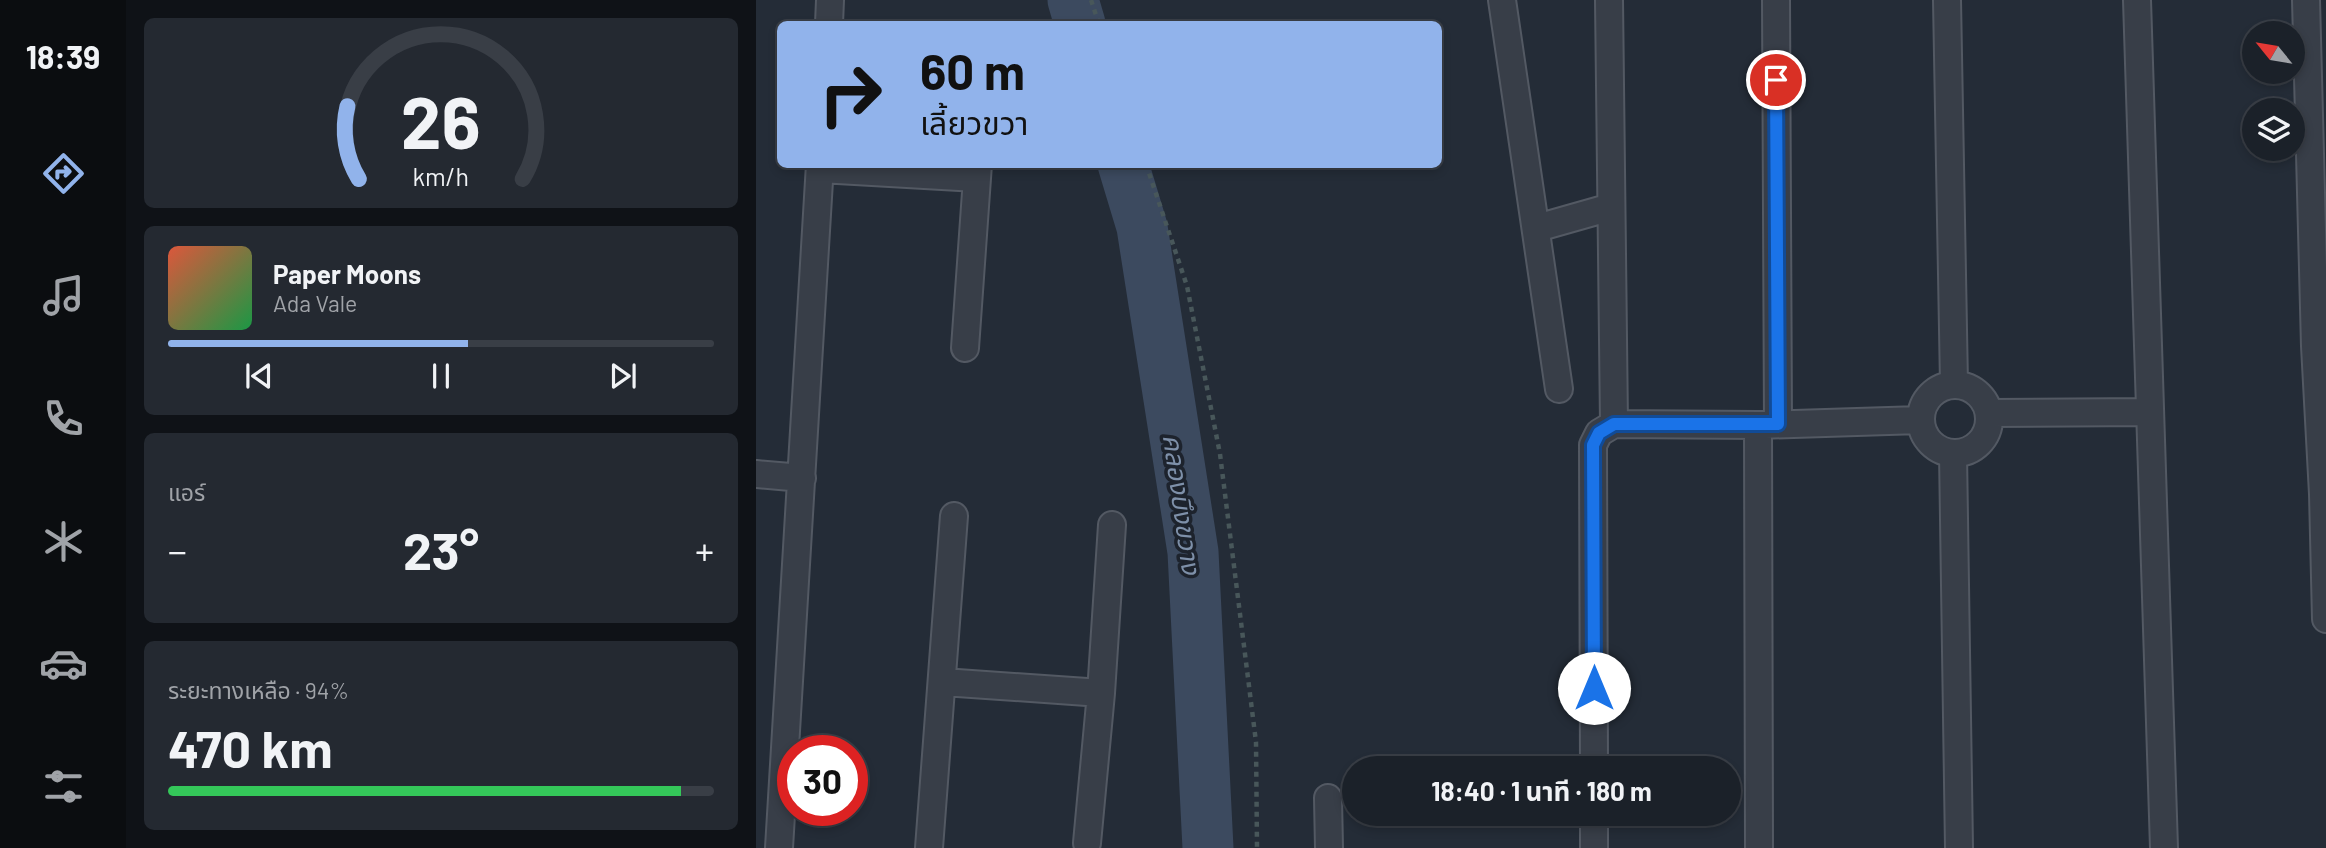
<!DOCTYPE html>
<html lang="th">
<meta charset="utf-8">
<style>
:root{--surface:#1b2129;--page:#242931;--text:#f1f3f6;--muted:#a0a3a8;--line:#393e46;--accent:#91b3eb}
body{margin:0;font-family:Barlow,"Noto Sans Thai",sans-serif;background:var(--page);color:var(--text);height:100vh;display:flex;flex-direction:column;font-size:26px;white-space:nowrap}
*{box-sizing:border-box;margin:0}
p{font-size:23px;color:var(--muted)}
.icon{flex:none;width:38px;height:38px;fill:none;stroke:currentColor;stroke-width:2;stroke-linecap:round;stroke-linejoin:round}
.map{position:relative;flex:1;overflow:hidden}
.sheet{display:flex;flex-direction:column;gap:18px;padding:18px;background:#0f1217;width:630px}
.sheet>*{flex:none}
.top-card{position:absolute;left:21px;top:21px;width:665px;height:147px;border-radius:10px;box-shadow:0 4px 10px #0003,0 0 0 2px var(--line);background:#91b3eb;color:#111;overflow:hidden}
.needle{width:46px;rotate:300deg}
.fabs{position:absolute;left:1486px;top:21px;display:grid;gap:14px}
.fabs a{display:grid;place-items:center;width:63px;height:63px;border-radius:50%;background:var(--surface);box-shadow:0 4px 10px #0003,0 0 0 2px var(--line);font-size:35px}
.speed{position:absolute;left:21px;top:735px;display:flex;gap:14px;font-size:35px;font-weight:700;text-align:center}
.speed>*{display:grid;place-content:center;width:91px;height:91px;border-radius:50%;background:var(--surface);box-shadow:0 4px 10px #0003,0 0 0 2px var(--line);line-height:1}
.speed .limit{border:10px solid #d22;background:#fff;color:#111}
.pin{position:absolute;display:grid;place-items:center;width:60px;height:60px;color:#fff;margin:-30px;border:4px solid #fff;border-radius:50%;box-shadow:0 2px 7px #0007}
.me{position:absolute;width:77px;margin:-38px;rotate:0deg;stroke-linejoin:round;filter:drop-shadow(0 0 5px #0008)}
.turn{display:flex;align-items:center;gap:24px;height:147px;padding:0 28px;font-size:32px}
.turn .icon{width:91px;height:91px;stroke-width:2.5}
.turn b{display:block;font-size:49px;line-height:60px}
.big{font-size:52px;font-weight:700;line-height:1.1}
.sheet .widget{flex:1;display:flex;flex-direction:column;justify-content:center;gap:10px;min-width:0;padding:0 24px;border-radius:10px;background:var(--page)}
.sheet .dial{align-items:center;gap:0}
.dial svg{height:182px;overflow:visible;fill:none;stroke:var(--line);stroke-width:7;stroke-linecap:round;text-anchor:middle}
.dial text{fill:var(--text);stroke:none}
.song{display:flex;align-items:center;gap:21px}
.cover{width:84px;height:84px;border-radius:10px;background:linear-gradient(135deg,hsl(10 70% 55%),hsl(140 70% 35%))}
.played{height:7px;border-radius:4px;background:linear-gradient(90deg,var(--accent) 55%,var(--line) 55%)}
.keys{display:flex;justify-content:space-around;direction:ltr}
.heat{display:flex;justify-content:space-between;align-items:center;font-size:38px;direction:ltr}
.charge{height:10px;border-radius:5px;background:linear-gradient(90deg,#34c759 94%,var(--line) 0)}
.trip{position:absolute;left:586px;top:756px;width:399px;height:70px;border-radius:35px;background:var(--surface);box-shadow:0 4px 10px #0003,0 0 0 2px var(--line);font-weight:700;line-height:70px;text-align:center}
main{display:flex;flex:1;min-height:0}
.menu{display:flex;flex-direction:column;width:126px;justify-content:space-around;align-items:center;background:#0b0d10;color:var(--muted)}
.menu .icon{width:49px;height:49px}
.menu .current{color:var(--accent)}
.menu b{font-size:32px;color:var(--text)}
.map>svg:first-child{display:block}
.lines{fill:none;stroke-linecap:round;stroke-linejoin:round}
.river{stroke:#3c4a5f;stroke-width:51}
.street-casing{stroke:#535963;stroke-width:30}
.path{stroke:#48575a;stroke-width:4.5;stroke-dasharray:5 5;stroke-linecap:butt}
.street{stroke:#383e48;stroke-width:26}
.route-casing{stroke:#114b97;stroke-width:18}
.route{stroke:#1a73e8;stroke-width:12}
.labels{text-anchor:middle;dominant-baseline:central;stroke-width:7;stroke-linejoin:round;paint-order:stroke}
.water-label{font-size:26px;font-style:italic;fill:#7e90a9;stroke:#1d232d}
</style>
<main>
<nav class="menu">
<b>18:39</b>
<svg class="icon current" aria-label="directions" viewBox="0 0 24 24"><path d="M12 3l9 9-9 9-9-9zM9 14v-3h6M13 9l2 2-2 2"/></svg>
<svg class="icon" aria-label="music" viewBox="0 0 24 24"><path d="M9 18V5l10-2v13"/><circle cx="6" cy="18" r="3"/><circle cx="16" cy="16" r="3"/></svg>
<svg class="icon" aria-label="phone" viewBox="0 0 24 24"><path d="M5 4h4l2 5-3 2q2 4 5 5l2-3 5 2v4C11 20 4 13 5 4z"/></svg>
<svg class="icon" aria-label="climate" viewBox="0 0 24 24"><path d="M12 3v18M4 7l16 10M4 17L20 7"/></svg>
<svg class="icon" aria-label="car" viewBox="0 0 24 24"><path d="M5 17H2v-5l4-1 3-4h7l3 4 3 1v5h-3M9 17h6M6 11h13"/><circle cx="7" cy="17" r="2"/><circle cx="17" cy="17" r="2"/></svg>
<svg class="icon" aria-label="filters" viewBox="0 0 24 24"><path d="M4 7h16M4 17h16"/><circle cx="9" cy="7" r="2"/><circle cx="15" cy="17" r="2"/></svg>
</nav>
<section class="sheet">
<div class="widget dial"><svg viewBox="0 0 100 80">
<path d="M14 69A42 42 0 1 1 86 69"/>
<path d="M14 69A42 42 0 0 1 9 37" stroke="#91b3eb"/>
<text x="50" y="56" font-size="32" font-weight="700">26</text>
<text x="50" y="72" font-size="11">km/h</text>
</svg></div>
<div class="widget">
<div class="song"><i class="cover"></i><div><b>Paper Moons</b><p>Ada Vale</p></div></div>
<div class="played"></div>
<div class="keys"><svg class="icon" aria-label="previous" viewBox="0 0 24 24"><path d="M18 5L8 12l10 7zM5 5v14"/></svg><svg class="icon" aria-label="pause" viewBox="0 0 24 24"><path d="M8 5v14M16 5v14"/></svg><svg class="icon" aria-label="next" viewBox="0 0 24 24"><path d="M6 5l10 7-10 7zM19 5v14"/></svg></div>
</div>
<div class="widget"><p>แอร์</p>
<div class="heat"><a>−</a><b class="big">23°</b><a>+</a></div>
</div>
<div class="widget"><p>ระยะทางเหลือ · 94%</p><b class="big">470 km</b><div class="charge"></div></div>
</section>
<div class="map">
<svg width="1570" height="848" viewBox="0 0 1570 848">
<rect width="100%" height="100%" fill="#242c37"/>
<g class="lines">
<path class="river" d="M317,0l7,24
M367,164l19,63 51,325 15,296"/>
<g class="street-casing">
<path id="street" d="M746,0l57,389
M853,0l5,424
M1020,0l2,424
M1191,0l7,384
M1381,0l27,848
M1550,0l9,346 8,148 3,125
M73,24l1,-24
M64,169l157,9
M781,228l74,-21
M209,348l13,-184
M1165 419a34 34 0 1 1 68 0a34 34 0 1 1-68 0Z
M1233,413l160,-1
M1002,425l1,423
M1197,453l6,395
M0,474l46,4
M187,682l158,11
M838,768l-1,-323 6,-12 15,-9 144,1 162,-5
M572,798l1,50
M838,814v34
M331,843l14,-150 11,-168
M23,848l41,-684
M173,848l25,-332"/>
</g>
<path class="path" d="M335,0l8,24
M390,164l41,122 33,168 36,288 1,106"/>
<use href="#street" class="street"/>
</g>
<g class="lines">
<g class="route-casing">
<path id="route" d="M838,688l-1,-243 6,-12 15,-9h164l-2,-344"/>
</g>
<use href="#route" class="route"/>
</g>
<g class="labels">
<g class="water-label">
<text transform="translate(427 504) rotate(82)">คลองบึงขวาง</text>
</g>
</g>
</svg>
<div class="fabs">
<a><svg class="needle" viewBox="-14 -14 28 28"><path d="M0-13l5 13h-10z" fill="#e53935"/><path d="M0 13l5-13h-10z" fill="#a0a3a8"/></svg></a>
<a><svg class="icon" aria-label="layers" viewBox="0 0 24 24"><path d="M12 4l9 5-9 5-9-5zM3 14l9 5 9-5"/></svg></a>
</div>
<div class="speed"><div class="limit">30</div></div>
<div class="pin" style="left:1020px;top:80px;background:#d93025"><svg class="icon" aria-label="arrive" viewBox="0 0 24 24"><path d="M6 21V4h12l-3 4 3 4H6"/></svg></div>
<svg class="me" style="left:838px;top:688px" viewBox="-20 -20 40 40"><circle r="19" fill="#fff"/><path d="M0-13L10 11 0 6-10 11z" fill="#1a73e8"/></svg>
<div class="trip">18:40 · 1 นาที · 180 m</div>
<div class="top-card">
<div class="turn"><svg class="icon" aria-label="right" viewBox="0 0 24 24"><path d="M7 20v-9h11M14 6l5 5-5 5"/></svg><div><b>60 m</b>เลี้ยวขวา</div></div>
</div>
</div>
</main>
